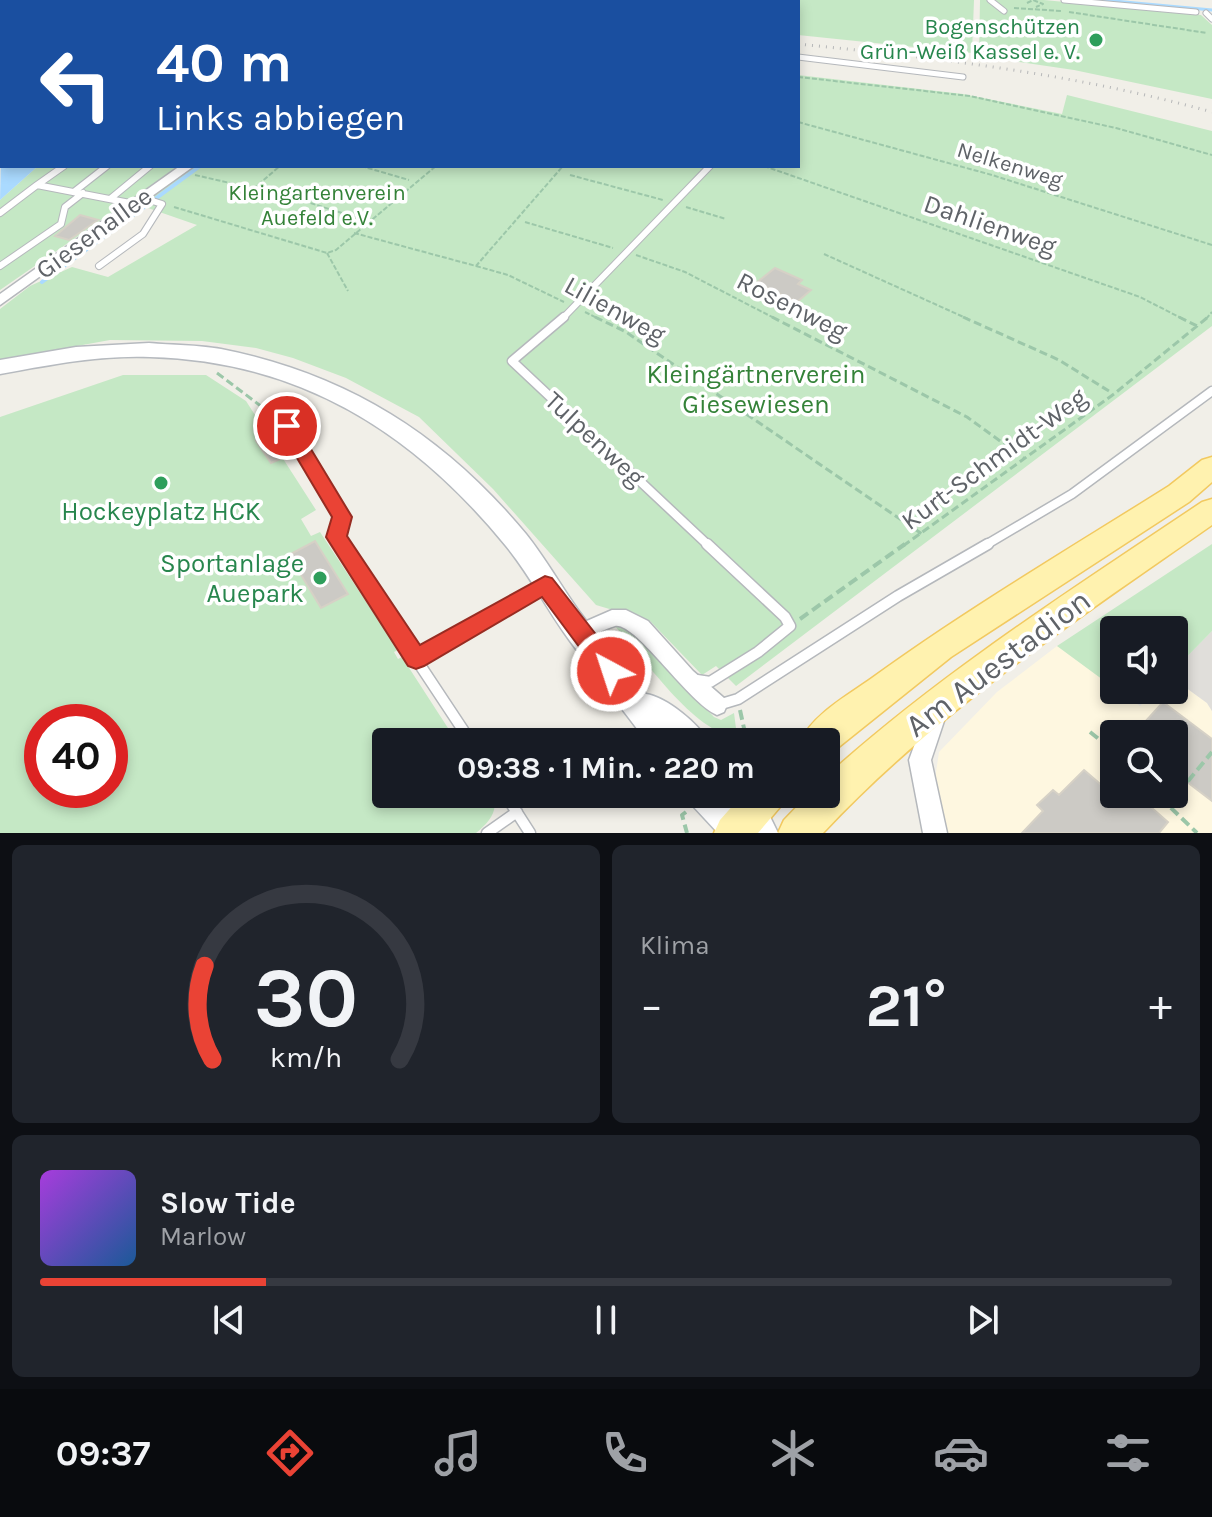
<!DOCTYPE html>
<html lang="de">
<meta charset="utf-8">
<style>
:root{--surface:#171b24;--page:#20242c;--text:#f1f3f6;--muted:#9ea1a6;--line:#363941;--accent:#ea4335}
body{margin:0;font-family:Karla,sans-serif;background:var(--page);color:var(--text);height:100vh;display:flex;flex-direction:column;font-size:30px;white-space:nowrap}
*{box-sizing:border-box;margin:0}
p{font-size:26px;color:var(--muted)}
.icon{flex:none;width:44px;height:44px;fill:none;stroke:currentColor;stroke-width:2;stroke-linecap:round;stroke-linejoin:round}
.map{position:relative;height:833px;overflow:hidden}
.side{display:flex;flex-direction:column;gap:12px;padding:12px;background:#0d0f14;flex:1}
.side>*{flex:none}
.guide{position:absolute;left:0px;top:0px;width:800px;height:168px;box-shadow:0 4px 12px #0003;background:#1a4fa0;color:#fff;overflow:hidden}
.tools{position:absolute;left:1100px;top:616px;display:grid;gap:16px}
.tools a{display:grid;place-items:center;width:88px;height:88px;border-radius:8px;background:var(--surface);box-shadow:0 4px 12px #0003;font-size:40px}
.speed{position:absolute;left:24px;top:704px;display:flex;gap:16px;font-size:40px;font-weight:700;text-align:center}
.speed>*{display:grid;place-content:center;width:104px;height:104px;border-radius:50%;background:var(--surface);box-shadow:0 4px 12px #0003;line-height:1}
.speed .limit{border:12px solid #d22;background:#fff;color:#111}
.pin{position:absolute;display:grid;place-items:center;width:68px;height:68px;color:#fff;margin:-34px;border:4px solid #fff;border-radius:50%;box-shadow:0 2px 8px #0007}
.me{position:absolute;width:88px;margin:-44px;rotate:320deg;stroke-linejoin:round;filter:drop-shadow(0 0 6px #0008)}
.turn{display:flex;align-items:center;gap:28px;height:168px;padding:0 24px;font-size:36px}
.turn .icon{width:104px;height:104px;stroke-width:2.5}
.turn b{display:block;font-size:56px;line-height:68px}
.big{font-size:60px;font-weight:700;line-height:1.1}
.side .tile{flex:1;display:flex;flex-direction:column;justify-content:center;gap:12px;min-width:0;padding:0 28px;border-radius:12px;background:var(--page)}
.side .dial{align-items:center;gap:0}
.dial svg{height:208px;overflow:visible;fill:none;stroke:var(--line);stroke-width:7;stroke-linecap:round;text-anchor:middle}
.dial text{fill:var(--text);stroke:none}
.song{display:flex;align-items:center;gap:24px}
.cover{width:96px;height:96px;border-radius:12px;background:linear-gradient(135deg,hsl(280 70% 55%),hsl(210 70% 35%))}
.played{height:8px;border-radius:4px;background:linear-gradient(90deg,var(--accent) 20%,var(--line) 20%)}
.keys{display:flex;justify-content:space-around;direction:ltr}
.heat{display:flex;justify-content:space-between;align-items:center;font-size:44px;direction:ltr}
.side .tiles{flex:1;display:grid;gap:12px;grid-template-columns:1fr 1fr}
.tile:last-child{grid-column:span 2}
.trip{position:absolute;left:372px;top:728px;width:468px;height:80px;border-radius:8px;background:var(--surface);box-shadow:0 4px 12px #0003;font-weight:700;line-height:80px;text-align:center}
.tab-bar{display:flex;height:128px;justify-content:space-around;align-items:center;background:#090b0e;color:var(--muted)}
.tab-bar .icon{width:56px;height:56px}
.tab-bar .selected{color:var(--accent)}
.tab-bar b{font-size:36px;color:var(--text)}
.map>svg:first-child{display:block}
.commercial{fill:#fef7e0;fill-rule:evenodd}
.industrial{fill:#e0deda}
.green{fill:#c5e8c5;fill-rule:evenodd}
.water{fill:#aadaff}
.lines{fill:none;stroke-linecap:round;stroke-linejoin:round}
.stream-far1{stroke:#aadaff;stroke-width:3}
.stream{stroke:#aadaff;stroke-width:4}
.building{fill:#cccac5;stroke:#d6d1c6;stroke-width:2}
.lane-far3-casing{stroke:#b5b8bc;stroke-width:7}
.lane-far2-casing{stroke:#b5b8bc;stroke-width:8}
.lane-far1-casing{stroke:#b5b8bc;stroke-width:11}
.lane-casing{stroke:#b5b8bc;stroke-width:13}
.street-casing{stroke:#b5b8bc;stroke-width:3}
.secondary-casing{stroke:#b6babf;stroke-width:3}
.primary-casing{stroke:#f2c960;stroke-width:3}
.path-far2{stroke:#9cc7a9;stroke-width:2;stroke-dasharray:5 2;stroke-linecap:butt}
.path-far1{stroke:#9cc7a9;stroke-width:3;stroke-dasharray:8 4;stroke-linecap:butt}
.path{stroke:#9cc7a9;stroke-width:4;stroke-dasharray:10 5;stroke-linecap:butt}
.lane-far3{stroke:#fff;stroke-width:5}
.lane-far2{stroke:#fff;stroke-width:6}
.lane-far1{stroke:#fff;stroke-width:8}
.lane{stroke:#fff;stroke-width:10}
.street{fill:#fff;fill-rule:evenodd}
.secondary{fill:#fff;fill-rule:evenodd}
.primary{fill:#fff2af;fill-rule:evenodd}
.rail{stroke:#b6b7b8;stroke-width:3;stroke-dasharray:1 6;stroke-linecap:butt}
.route{fill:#ea4335;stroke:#982c22;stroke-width:2}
.leisure-dot{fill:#2e9e5b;stroke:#fff;stroke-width:3}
.labels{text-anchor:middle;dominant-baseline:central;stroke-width:7;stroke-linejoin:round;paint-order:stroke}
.far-leisure-label{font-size:22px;fill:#27864d;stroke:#fff;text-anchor:end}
.far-street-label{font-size:22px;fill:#5f6368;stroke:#fff}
.far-park-label{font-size:22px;fill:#348238;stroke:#fff}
.street-label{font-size:26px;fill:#5f6368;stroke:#fff}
.park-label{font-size:26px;fill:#348238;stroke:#fff}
.leisure-label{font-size:26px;fill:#27864d;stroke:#fff}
.near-street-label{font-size:32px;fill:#5f6368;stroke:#fff}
</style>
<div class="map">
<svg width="1212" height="833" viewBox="0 0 1212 833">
<rect width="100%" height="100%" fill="#f1efe8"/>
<path class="commercial" d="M1057,646l83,60 15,-16h19v-11l33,24 5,8v122h-265l-13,-47 5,-34 58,-60zM1114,734h60v60h-60z"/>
<path class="industrial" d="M1212,631v80l-5,-8 -33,-24v-9z"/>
<path class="green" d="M473,0h501l-2,53 -174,-18v-33z
M980,0h64l157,15 11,10v74l-138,-29 -95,-14z
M798,75l165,19 99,20 5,-19 145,36v195l-476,360 -20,-20 -14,9 -52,-54 -54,-16 -103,-116 -74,-72 -73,-39 -53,-20 -37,-10 -54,-7 -92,-1 -110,20v-51l30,-23 42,-19 36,10 89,-52 -49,-17 11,-9 -20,-5 -139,96v-90l38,-34h760z
M123,375h83l40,26 70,109 -15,9 10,17 9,-4 78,118 -4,2 4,7 4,-2 55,85h-71v52h105c10,16 -3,29 -15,39h-476v-416zM42,722h68v68h-68z
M1212,544v87l-38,39v-40h-60v58l-57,-42z
M612,623l18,4 84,90 7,3 13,-7 3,23c-42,0 -95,-82 -125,-113z"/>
<path class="water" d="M2,115v51h36l-38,34z"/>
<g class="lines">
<path class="stream-far1" d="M1103,0l109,10"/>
<path class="stream" d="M42,282l158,-116"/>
</g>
<path class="building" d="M80,215l18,5 -29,20 -14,-4z
M775,268l27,12 -4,4 13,6 -14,12 -41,-19z
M279,431l15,22 -23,10 -15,-22z
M315,541l33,53 -27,14 -32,-53z
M1163,702l49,37v62l-38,-29v-38h-40z
M1084,770l36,31 6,-7h10l32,28 -9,11h-137l21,-22 -6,-6 16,-15 6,5z"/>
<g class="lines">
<g class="lane-far3-casing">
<path id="lane-far3" d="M990,0l14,11
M1064,0l132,12
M1206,13l6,6
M798,57l165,20"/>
</g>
<g class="lane-far2-casing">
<path id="lane-far2" d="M37,185l27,-19
M75,191l32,-25
M110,199l40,-33
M0,213l37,-28 98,19
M0,266l61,-42 4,-17 18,-14
M99,266l44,-32 19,-30 -19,-6
M562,319l148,-153"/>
</g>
<g class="lane-far1-casing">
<path id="lane-far1" d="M564,317l-52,44 197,185
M287,426l55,91 -6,20 6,9
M984,546l88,-52 140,-103"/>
</g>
<g class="lane-casing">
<path id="lane" d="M340,544l76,115
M697,680l13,2 48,-30 32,-26 -5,-9 -78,-73
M718,705l20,-6 160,-103 90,-52
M471,742l-55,-83 128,-74
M505,794l25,39
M487,833l30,-21"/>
</g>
<g class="street-casing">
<path id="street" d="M180,166h14l-194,139v-11z
M612,610h14l22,11 45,50 31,27 3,7 -3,7 -7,3c-29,-12 -81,-93 -102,-89 -12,3 -24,12 -35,16l-7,-3 -3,-6 3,-6z
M935,705l7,3 4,7 -15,45 16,73h-24l-14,-73 19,-52z"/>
</g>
<g class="secondary-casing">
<path id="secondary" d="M149,343c23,2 49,2 72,6 126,25 223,86 305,185 20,25 36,54 55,80 21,28 44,54 65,80 20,3 54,30 62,48h-61c-25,-34 -52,-67 -77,-101 -23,-31 -40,-66 -64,-95 -93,-114 -206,-185 -356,-189 -51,-2 -101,8 -150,17v-14l76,-13z
M688,794h71l19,39h-60l-26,-28z"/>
</g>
<g class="primary-casing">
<path id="primary" d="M1212,457v25l-23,20 -238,155 -121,97 -4,2v-14h-26c12,-27 48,-47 72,-64 95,-69 197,-129 297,-192l33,-26z
M1212,499v26c-136,95 -275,186 -389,308h-45l6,-13 25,-26h17v-17l4,-4c115,-103 244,-185 372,-271z
M743,794h42l-5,13 -22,26h-44l6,-13z"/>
</g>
<path class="path-far2" d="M313,0l14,2
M26,2l6,-2
M1027,3l6,-3 10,4 -7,3
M1014,8l47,3
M1069,12l138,21
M798,77l172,19 146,32 96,27
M798,122l194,53 220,70
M361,166l48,14
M764,166l376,131 43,22
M195,175l96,22 70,22
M570,175l93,25
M253,189l27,-23
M174,207l153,46 9,-3 100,-84
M686,207l40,12
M525,222l88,26
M354,233l122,33 87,-100
M327,253l21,38
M824,254l144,65
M636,255l49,17 91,47
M476,266l32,9 56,27
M585,312l14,7
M1206,319l6,-7"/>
<path class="path-far1" d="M595,317l31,15 296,202
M772,317l195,100 58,42
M963,317l96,43 53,33
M1179,317l20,10
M217,373l61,46
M903,546l211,-152 94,-77"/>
<path class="path" d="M800,619l105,-75
M740,710l7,32
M1090,732l24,19
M1174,788l15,-8 23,-28
M1166,794l3,12 28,27
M686,812l-4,3 5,18"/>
<use href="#lane-far3" class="lane-far3"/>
<use href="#lane-far2" class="lane-far2"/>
<use href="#lane-far1" class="lane-far1"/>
<use href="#lane" class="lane"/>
<use href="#street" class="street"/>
<use href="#secondary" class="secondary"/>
<use href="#primary" class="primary"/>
<path class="rail" d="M385,0l18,2
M798,44c140,14 278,30 414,68"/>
</g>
<path class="route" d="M287,419l7,2 58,96 -5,19 73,109 125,-69 7,2 67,86 4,7 -4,8 -8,3 -8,-3 -61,-82 -118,69 -8,3 -8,-3 -82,-129 6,-20 -54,-91z"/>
<g class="leisure-dot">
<circle cx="1096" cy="40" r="8"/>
<circle cx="161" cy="483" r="8"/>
<circle cx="320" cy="578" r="8"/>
</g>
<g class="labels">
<g class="far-leisure-label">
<text x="1080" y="27">Bogenschützen<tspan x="1080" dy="25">Grün-Weiß Kassel e. V.</tspan></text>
</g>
<g class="far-street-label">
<text transform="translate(1010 165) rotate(17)">Nelkenweg</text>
</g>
<g class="far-park-label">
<text x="317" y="193">Kleingartenverein<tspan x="317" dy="25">Auefeld e.V.</tspan></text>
</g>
<g class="street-label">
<text transform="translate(990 225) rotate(19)">Dahlienweg</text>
<text transform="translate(94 233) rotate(-36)">Giesenallee</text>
<text transform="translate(792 306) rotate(27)">Rosenweg</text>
<text transform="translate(615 310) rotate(29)">Lilienweg</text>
<text transform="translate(595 439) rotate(43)">Tulpenweg</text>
<text transform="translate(994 459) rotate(-36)">Kurt-Schmidt-Weg</text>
</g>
<g class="park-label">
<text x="756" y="374">Kleingärtnerverein<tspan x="756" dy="30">Giesewiesen</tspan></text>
</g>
<g class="leisure-label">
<text x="161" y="511">Hockeyplatz HCK</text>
<text x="304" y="563" text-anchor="end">Sportanlage<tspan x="304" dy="30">Auepark</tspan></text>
</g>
<g class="near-street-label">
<text transform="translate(998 663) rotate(-37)">Am Auestadion</text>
</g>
</g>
</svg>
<div class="tools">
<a><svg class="icon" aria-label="sound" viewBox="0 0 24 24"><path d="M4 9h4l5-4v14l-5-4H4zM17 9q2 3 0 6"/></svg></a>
<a><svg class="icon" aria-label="search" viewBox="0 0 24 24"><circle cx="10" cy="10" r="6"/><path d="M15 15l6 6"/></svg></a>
</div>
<div class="speed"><div class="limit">40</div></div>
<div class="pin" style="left:287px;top:426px;background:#d93025"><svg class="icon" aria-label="arrive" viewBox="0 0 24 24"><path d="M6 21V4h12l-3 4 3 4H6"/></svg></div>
<svg class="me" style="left:611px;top:671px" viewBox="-20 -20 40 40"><circle r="17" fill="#ea4335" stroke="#fff" stroke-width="3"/><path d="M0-11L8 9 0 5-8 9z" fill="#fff"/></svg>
<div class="trip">09:38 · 1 Min. · 220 m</div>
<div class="guide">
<div class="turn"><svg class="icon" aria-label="left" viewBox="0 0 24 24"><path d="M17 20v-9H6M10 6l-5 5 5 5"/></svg><div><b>40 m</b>Links abbiegen</div></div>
</div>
</div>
<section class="side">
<div class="tiles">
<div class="tile dial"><svg viewBox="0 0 100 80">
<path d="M14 69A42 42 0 1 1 86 69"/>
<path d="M14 69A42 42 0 0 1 11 33" stroke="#ea4335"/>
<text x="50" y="56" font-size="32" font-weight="700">30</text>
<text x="50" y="72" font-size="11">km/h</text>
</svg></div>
<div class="tile"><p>Klima</p>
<div class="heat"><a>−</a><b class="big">21°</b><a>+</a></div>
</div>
<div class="tile">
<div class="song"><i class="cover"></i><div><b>Slow Tide</b><p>Marlow</p></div></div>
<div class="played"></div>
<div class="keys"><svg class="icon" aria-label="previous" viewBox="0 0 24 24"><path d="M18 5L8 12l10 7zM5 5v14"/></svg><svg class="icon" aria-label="pause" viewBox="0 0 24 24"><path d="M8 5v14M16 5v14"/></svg><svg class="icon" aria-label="next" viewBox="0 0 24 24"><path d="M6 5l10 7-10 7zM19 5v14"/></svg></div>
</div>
</div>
</section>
<nav class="tab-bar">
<b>09:37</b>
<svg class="icon selected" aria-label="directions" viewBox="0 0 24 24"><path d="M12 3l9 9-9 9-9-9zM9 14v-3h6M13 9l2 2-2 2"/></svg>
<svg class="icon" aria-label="music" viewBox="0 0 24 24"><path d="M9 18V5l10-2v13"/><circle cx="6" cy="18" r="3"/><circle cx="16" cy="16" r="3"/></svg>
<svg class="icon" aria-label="phone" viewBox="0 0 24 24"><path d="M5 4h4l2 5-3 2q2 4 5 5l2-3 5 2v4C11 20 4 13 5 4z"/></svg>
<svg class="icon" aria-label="climate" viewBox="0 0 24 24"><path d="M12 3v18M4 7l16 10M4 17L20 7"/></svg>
<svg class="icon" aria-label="car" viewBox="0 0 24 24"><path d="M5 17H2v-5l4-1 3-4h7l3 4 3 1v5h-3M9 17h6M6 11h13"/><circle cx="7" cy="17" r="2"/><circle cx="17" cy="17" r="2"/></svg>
<svg class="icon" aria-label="filters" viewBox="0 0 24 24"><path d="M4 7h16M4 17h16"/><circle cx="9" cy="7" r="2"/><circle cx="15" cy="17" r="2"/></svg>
</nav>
